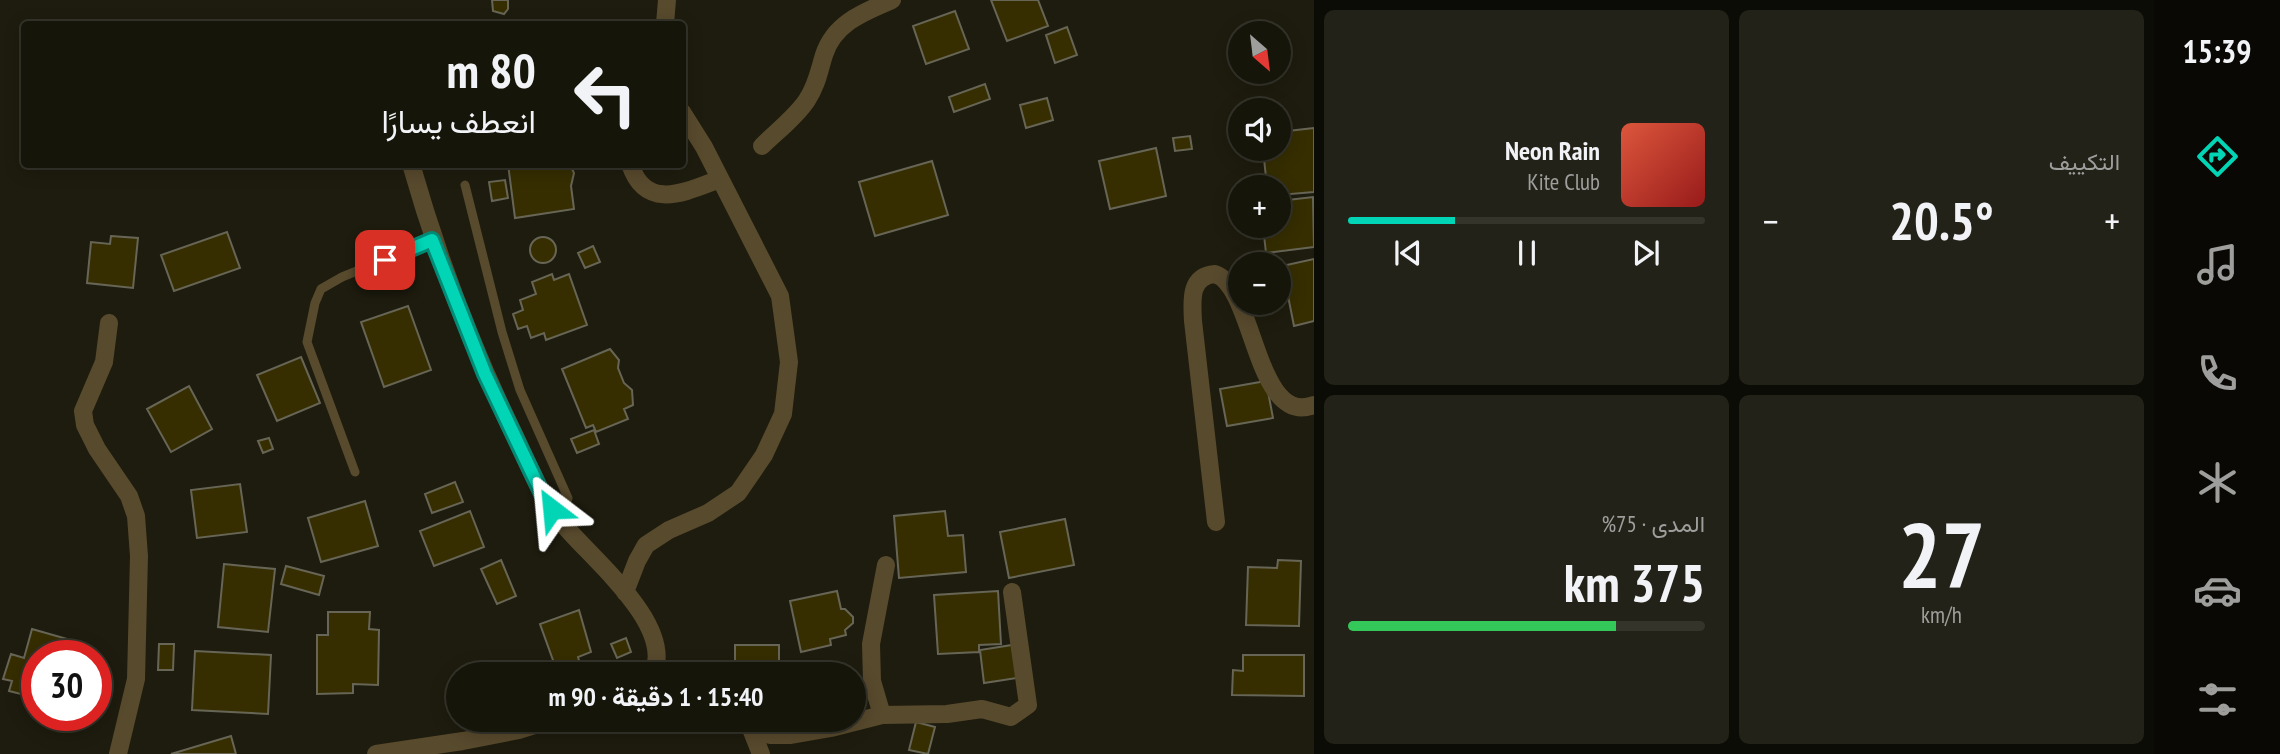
<!DOCTYPE html>
<html lang="ar">
<meta charset="utf-8">
<style>
:root{--surface:#16150a;--page:#232218;--text:#f1f3f6;--muted:#9e9f9c;--line:#35342b;--accent:#01d5b6}
body{margin:0;font-family:"PT Sans Narrow",Vazirmatn,sans-serif;background:var(--page);color:var(--text);direction:rtl;height:100vh;display:flex;flex-direction:column;font-size:26px;white-space:nowrap}
*{box-sizing:border-box;margin:0}
p{font-size:23px;color:var(--muted)}
.icon{flex:none;width:38px;height:38px;fill:none;stroke:currentColor;stroke-width:2;stroke-linecap:round;stroke-linejoin:round}
.map{position:relative;flex:1;overflow:hidden;direction:ltr}
.panel{display:flex;flex-direction:column;gap:10px;padding:10px;background:#0c0c06;width:840px}
.panel>*{flex:none}
.banner{position:absolute;left:21px;top:21px;width:665px;height:147px;border-radius:7px;box-shadow:0 4px 18px #0003,0 0 0 2px var(--line);direction:rtl;background:#16150a;color:var(--text);overflow:hidden}
.needle{width:46px;rotate:152deg}
.tools{position:absolute;left:1228px;top:21px;display:grid;gap:14px}
.tools a{display:grid;place-items:center;width:63px;height:63px;border-radius:50%;background:var(--surface);box-shadow:0 4px 18px #0003,0 0 0 2px var(--line);font-size:35px}
.speed{position:absolute;left:21px;top:640px;display:flex;gap:14px;font-size:35px;font-weight:700;text-align:center}
.speed>*{display:grid;place-content:center;width:91px;height:91px;border-radius:50%;background:var(--surface);box-shadow:0 4px 18px #0003,0 0 0 2px var(--line);line-height:1}
.speed .limit{border:10px solid #d22;background:#fff;color:#111}
.pin{position:absolute;display:grid;place-items:center;width:60px;height:60px;color:#fff;margin:-30px;border-radius:14px;box-shadow:0 4px 10px #0006}
.me{position:absolute;width:77px;margin:-38px;rotate:331deg;stroke-linejoin:round;filter:drop-shadow(0 0 5px #0008)}
.turn{display:flex;align-items:center;gap:24px;height:147px;padding:0 35px;font-size:32px}
.turn .icon{width:91px;height:91px;stroke-width:2.5}
.turn b{display:block;font-size:49px;line-height:60px}
.big{font-size:52px;font-weight:700;line-height:1.1}
.panel .card{flex:1;display:flex;flex-direction:column;justify-content:center;gap:10px;min-width:0;padding:0 24px;border-radius:10px;background:var(--page)}
.panel .dial{align-items:center;gap:0}
.dial b{font-size:91px;line-height:1}
.song{display:flex;align-items:center;gap:21px}
.cover{width:84px;height:84px;border-radius:10px;background:linear-gradient(135deg,hsl(10 70% 55%),hsl(0 70% 35%))}
.played{height:7px;border-radius:4px;background:linear-gradient(90deg,var(--accent) 30%,var(--line) 30%)}
.keys{display:flex;justify-content:space-around;direction:ltr}
.heat{display:flex;justify-content:space-between;align-items:center;font-size:38px;direction:ltr}
.charge{height:10px;border-radius:5px;background:linear-gradient(90deg,#34c759 75%,var(--line) 0)}
.panel .tiles{flex:1;display:grid;gap:10px;grid-template-columns:repeat(2,1fr)}
.trip{position:absolute;left:446px;top:662px;width:420px;height:70px;border-radius:35px;background:var(--surface);box-shadow:0 4px 18px #0003,0 0 0 2px var(--line);font-weight:700;line-height:70px;text-align:center;direction:rtl}
main{display:flex;flex:1;min-height:0}
.menu{display:flex;flex-direction:column;width:126px;justify-content:space-around;align-items:center;background:#090804;color:var(--muted)}
.menu .icon{width:49px;height:49px}
.menu .current{color:var(--accent)}
.menu b{font-size:32px;color:var(--text)}
.map>svg:first-child{display:block}
.building{fill:#362e00;stroke:#676555;stroke-width:2}
.lines{fill:none;stroke-linecap:round;stroke-linejoin:round}
.service{stroke:#584a2d;stroke-width:9}
.minor{stroke:#584a2d;stroke-width:18}
.route-casing{stroke:#018a76;stroke-width:18}
.route{stroke:#01d5b6;stroke-width:12}
</style>
<main>
<nav class="menu">
<b>15:39</b>
<svg class="icon current" aria-label="directions" viewBox="0 0 24 24"><path d="M12 3l9 9-9 9-9-9zM9 14v-3h6M13 9l2 2-2 2"/></svg>
<svg class="icon" aria-label="music" viewBox="0 0 24 24"><path d="M9 18V5l10-2v13"/><circle cx="6" cy="18" r="3"/><circle cx="16" cy="16" r="3"/></svg>
<svg class="icon" aria-label="phone" viewBox="0 0 24 24"><path d="M5 4h4l2 5-3 2q2 4 5 5l2-3 5 2v4C11 20 4 13 5 4z"/></svg>
<svg class="icon" aria-label="climate" viewBox="0 0 24 24"><path d="M12 3v18M4 7l16 10M4 17L20 7"/></svg>
<svg class="icon" aria-label="car" viewBox="0 0 24 24"><path d="M5 17H2v-5l4-1 3-4h7l3 4 3 1v5h-3M9 17h6M6 11h13"/><circle cx="7" cy="17" r="2"/><circle cx="17" cy="17" r="2"/></svg>
<svg class="icon" aria-label="filters" viewBox="0 0 24 24"><path d="M4 7h16M4 17h16"/><circle cx="9" cy="7" r="2"/><circle cx="15" cy="17" r="2"/></svg>
</nav>
<section class="panel">
<div class="tiles">
<div class="card"><p>التكييف</p>
<div class="heat"><a>−</a><b class="big">20.5°</b><a>+</a></div>
</div>
<div class="card">
<div class="song"><i class="cover"></i><div><b>Neon Rain</b><p>Kite Club</p></div></div>
<div class="played"></div>
<div class="keys"><svg class="icon" aria-label="previous" viewBox="0 0 24 24"><path d="M18 5L8 12l10 7zM5 5v14"/></svg><svg class="icon" aria-label="pause" viewBox="0 0 24 24"><path d="M8 5v14M16 5v14"/></svg><svg class="icon" aria-label="next" viewBox="0 0 24 24"><path d="M6 5l10 7-10 7zM19 5v14"/></svg></div>
</div>
<div class="card dial"><b>27</b><p>km/h</p></div>
<div class="card"><p>المدى · 75%</p><b class="big">375 km</b><div class="charge"></div></div>
</div>
</section>
<div class="map">
<svg width="1314" height="754" viewBox="0 0 1314 754">
<rect width="100%" height="100%" fill="#1e1c0e"/>
<path class="building" d="M492,0h16v9l-4,5 -11,-3z
M991,0h47l10,26 -41,15z
M955,11l14,38 -43,15 -13,-38z
M1067,27l10,28 -22,8 -9,-28z
M985,84l5,15 -36,13 -5,-15z
M1047,98l6,22 -27,8 -6,-23z
M1314,128v64l-35,3v-8h-12l-4,-38h16v-17z
M1190,136l2,13 -17,2 -2,-13z
M1156,148l10,48 -56,13 -11,-48z
M932,161l16,54 -73,21 -16,-54z
M508,164h62l4,9 -3,13 3,23 -59,9z
M505,180l3,18 -16,3 -3,-19z
M1313,197l1,50 -48,6 -3,-27h16v-25z
M227,232l13,36 -66,23 -13,-36z
M111,236l27,2 -5,50 -46,-5 4,-41 19,2z
M530 250a13 13 0 1 1 26 0a13 13 0 1 1-26 0Z
M593,246l7,16 -15,6 -7,-15z
M1314,259v62l-20,5 -12,-60z
M552,274l2,6 15,-6 18,51 -41,15 -2,-7 -13,5 -4,-12 -9,3 -5,-15 10,-4 -3,-10 16,-6 -4,-12z
M408,306l23,64 -47,17 -23,-65z
M610,349l9,11 -1,8 6,15 8,7 1,15 -9,4 4,10 -32,13 -3,-7 -7,3 -24,-59z
M301,357l19,46 -43,18 -20,-46z
M1266,381l7,37 -46,8 -7,-37z
M189,386l23,43 -41,23 -24,-43z
M594,430l5,14 -22,9 -6,-14z
M269,438l4,11 -10,4 -5,-12z
M455,482l8,20 -31,11 -7,-19z
M240,484l7,48 -50,6 -6,-48z
M365,501l13,45 -57,16 -13,-44z
M470,511l14,36 -50,19 -14,-35z
M945,511l3,25 15,-1 3,37 -67,6 -5,-62z
M1065,519l9,46 -65,13 -9,-46z
M501,560l15,36 -19,8 -16,-35z
M1278,560l23,1 -2,65 -53,-1 2,-58 29,1z
M224,564l51,5 -7,63 -50,-5z
M286,566l38,10 -5,19 -38,-11z
M837,591l4,18h4l8,8v6l-8,7 1,5 -16,4 1,6 -30,7 -11,-51z
M998,591l3,53 -22,1v7l-41,2 -4,-59z
M579,610l12,42 -13,5 3,10 -23,7 -18,-50z
M328,612h42l-1,17 10,1 -1,55 -25,-1v9l-36,1v-59h11z
M32,629l35,10 -1,5 6,2 -3,10h-32v42l-28,-7 3,-10 -9,-2 8,-25 13,4z
M626,638l5,14 -14,6 -6,-14z
M159,644h15l-1,26h-15z
M735,645h44v29h-36l-8,-7z
M1012,645l5,33 -33,5 -4,-33z
M195,651l76,4 -3,59 -76,-4z
M1243,655h61v41l-72,-1 1,-25 10,1z
M916,722l19,5 -7,27 -19,-4z
M231,736l5,18h-65z"/>
<g class="lines">
<path class="service" d="M465,185l37,147 18,58 48,108 -7,21
M355,472l-48,-130 8,-39 6,-14 21,-12 90,-37"/>
<path class="minor" d="M665,24l2,-24
M762,146c14,-14 34,-29 45,-46 10,-15 12,-29 17,-45 10,-32 40,-43 68,-55
M411,164c26,91 59,179 100,264 15,31 27,62 47,90 28,37 118,105 95,156
M630,164c16,48 55,28 90,15
M109,323l-5,39 -21,49 2,14 12,24 32,47 7,20 3,40 -3,123 -18,75
M1216,522l-23,-201c-1,-20 -4,-45 22,-47 40,13 40,153 99,131
M625,592l12,-31 9,-16 23,-15 39,-17 30,-20 26,-38 19,-41 6,-52 -9,-66 -76,-149 -22,-35
M882,715l-10,-34 -1,-37 15,-79
M731,719l39,16h21l40,-7 51,-13 65,-1 35,-5 29,8 17,-12 -16,-113
M751,729l10,25
M376,754l87,-13 56,-11 35,-11"/>
</g>
<g class="lines">
<g class="route-casing">
<path id="route" d="M385,260l47,-20 53,134 59,124 8,11"/>
</g>
<use href="#route" class="route"/>
</g>
</svg>
<div class="tools">
<a><svg class="needle" viewBox="-14 -14 28 28"><path d="M0-13l5 13h-10z" fill="#e53935"/><path d="M0 13l5-13h-10z" fill="#9e9f9c"/></svg></a>
<a><svg class="icon" aria-label="sound" viewBox="0 0 24 24"><path d="M4 9h4l5-4v14l-5-4H4zM17 9q2 3 0 6"/></svg></a>
<a>+</a>
<a>−</a>
</div>
<div class="speed"><div class="limit">30</div></div>
<div class="pin" style="left:385px;top:260px;background:#d93025"><svg class="icon" aria-label="arrive" viewBox="0 0 24 24"><path d="M6 21V4h12l-3 4 3 4H6"/></svg></div>
<svg class="me" style="left:552px;top:509px" viewBox="-20 -20 40 40"><path d="M0-17L14 15 0 8-14 15z" fill="#01d5b6" stroke="#fff" stroke-width="4"/></svg>
<div class="trip">15:40 · 1 دقيقة · 90 m</div>
<div class="banner">
<div class="turn"><svg class="icon" aria-label="left" viewBox="0 0 24 24"><path d="M17 20v-9H6M10 6l-5 5 5 5"/></svg><div><b>80 m</b>انعطف يسارًا</div></div>
</div>
</div>
</main>
